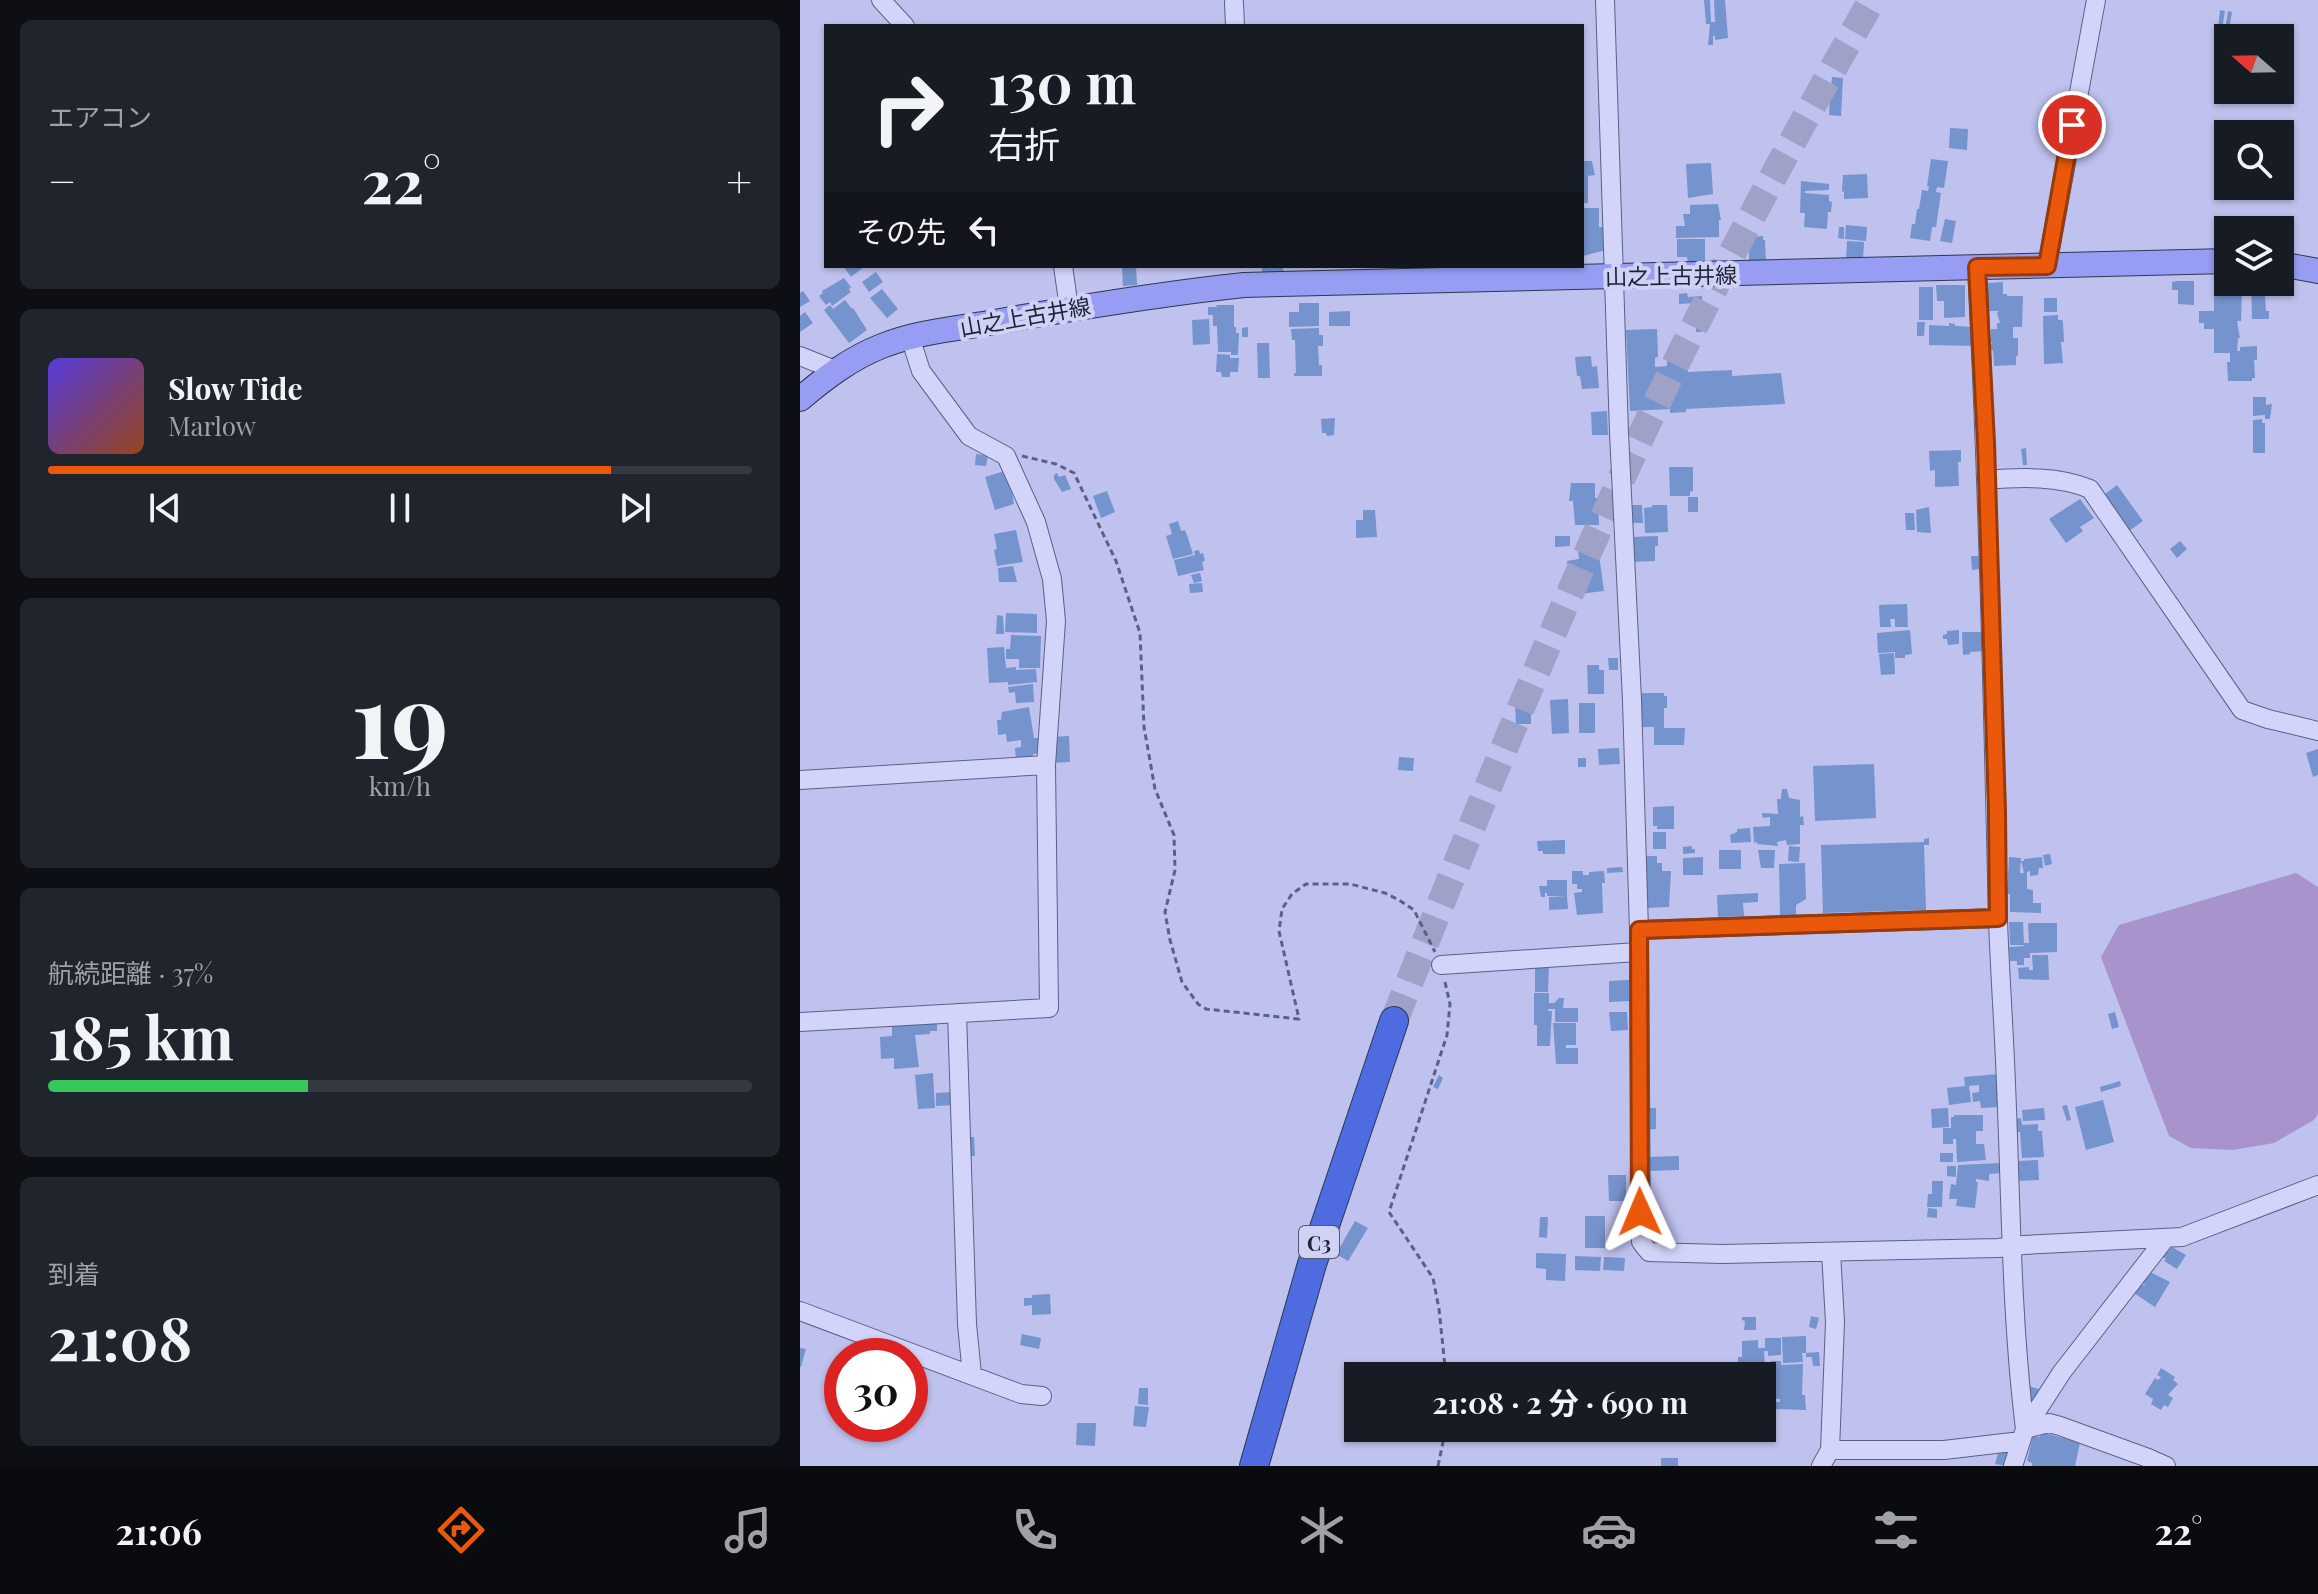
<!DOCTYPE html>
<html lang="ja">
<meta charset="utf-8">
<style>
:root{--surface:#171b24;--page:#20242c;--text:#f1f3f6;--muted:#9ea1a6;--line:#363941;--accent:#ea580c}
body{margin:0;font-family:"Playfair Display","Noto Sans JP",serif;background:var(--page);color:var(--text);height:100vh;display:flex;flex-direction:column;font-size:30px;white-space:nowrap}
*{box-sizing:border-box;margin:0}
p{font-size:26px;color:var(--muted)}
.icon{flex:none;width:44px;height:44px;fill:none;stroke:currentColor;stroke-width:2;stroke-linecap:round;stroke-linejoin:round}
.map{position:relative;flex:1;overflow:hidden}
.side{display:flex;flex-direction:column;gap:20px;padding:20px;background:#0d0f14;width:800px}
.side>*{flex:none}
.hud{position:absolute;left:24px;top:24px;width:760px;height:244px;border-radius:0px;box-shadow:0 2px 6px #0004;background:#171b24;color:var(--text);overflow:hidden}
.needle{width:52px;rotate:290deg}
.fabs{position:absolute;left:1414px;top:24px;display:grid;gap:16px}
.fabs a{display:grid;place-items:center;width:80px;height:80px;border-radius:0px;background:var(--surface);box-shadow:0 2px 6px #0004;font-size:40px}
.speed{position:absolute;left:24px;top:1338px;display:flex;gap:16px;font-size:40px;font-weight:700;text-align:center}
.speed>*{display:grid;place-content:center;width:104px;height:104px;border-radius:50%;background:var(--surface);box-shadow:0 2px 6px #0004;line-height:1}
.speed .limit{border:12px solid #d22;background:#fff;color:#111}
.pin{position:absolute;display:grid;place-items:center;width:68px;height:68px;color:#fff;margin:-34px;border:4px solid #fff;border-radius:50%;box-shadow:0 2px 8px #0007}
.me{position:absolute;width:88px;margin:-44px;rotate:359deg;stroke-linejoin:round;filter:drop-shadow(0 0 6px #0008)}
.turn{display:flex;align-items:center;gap:28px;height:168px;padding:0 32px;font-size:36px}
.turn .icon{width:104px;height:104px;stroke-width:2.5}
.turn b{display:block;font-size:56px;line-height:68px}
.then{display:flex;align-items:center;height:76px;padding:0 32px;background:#0003;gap:16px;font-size:30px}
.big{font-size:60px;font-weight:700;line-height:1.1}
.side .card{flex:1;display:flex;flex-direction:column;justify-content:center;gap:12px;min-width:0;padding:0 28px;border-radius:12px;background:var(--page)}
.side .dial{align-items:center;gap:0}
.dial b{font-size:104px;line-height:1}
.song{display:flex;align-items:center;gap:24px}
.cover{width:96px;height:96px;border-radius:12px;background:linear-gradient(135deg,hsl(250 70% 55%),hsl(20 70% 35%))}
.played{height:8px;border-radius:4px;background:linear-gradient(90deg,var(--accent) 80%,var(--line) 80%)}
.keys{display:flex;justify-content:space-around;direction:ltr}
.heat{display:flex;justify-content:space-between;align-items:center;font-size:44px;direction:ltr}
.charge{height:12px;border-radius:6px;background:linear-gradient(90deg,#34c759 37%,var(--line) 0)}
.trip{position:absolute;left:544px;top:1362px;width:432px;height:80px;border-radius:0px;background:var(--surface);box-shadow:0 2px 6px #0004;font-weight:700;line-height:80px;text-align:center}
.dock{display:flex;height:128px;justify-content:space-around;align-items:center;background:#090b0e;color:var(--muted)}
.dock .icon{width:56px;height:56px}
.dock .selected{color:var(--accent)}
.dock b{font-size:36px;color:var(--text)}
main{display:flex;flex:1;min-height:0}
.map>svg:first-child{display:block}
.green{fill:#a893cc}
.building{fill:#7593cc}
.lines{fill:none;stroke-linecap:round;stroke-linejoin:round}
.highway-tunnel{stroke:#9ea2c9;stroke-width:28;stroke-dasharray:28 14;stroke-linecap:butt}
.minor-casing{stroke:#586287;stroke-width:20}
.major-casing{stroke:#2c3854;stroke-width:26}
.highway-casing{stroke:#2c3854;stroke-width:30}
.path{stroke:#586287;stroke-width:3;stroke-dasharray:6 4;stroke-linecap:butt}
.minor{stroke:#d2d5f9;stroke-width:18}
.major{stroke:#969df2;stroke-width:24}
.highway{stroke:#4e6bdf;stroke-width:28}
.route-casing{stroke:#983908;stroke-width:20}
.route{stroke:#ea580c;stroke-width:14}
.labels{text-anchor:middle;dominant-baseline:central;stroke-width:8;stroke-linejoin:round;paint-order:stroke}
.shield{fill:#cfd1f5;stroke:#52576f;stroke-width:2}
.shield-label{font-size:20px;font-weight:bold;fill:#1c2336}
.street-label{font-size:22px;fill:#1c2336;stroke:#cfd1f5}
</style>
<main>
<section class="side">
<div class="card"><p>エアコン</p>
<div class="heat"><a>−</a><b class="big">22°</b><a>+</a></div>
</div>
<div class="card">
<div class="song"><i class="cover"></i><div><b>Slow Tide</b><p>Marlow</p></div></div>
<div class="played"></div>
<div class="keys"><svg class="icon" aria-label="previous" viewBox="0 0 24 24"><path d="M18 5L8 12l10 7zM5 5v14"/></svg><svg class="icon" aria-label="pause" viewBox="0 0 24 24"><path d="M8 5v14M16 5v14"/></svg><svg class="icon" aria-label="next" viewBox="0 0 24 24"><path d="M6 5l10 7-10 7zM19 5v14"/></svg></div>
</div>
<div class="card dial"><b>19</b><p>km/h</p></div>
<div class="card"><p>航続距離 · 37%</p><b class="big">185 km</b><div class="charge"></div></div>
<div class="card"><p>到着</p><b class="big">21:08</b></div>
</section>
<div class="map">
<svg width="1518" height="1466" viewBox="0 0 1518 1466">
<rect width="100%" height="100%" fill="#bfc2ee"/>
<path class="green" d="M1496,873l22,14v227l-4,6 -40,23 -41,7 -42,-2 -22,-12 -68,-179 18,-32z"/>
<path class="building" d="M904,0h6l1,22h4l-1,-22h11l3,38 -13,2v-4h-2v9h-5l2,-21h-4z
M1420,10l5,1 -3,18h-4z
M1428,11l4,1 -3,18 -4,-1z
M1032,77l11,1 -2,38 -12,-1 1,-19h-3v-7h4z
M1150,128l18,1 -1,21 -18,-2z
M1131,159l17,2 -4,27 -7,-1 -1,5 5,1 -5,34h-4l-2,14 -20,-3 2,-14h3l2,-15h2l3,-19 6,1 1,-5h-2z
M782,161h10l3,14 -7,1v27h-6z
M911,163l2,31 -25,4 -2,-34z
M1067,174l1,24 -24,1v-8l-2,1 1,-17z
M1001,181l28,3v6l-24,1v2l24,2v6l3,1 -1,10h-3l-1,17 -23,-2 1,-14h-5z
M918,204l3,16h-2v17l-43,1v-12h9l-2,-12h7v-9z
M782,208h17v19h5l2,23 -23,6z
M1145,219l11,2 -4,22 -12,-2z
M1046,225l21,2 -1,14 -21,-2z
M1039,227h5v12l-6,-1z
M963,236v4h2l1,23h-17v-26z
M877,239h28v25h-17l-1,-7h-10z
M1047,241l17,1 -1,19 -17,-1z
M43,266h22l-14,11z
M322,266h14l1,19 -14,1z
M462,266h21l1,11h-22z
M76,272l7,10 -14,10 -7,-10z
M44,278l7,9 -2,2 2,3 -19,14 -2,-4 -4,3 -7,-9 4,-3 -1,-2z
M1378,281h16v24l-16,-1v-14h-6v-8z
M1203,282v12h4v2h16l-1,31h-9v11h5v18h-2v9l-22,1 -1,-16 -3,1v-7h3l-2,-1v-14h6v-6h3l-3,-10 2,-2h-12v-28z
M1451,282h13l2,29h3v8h-17z
M1136,285h29v32l-21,1v-17h-7z
M1119,287h14v33h-14z
M82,289l16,20 -11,9 -17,-20z
M3,291l7,10 -10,6v-14z
M887,293l1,4 14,-1 3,32 -4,4h-5l-1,-29 -16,1v-10z
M1414,293h28l-1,28h-4l3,17h-2l-1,13h3v-4l17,-1v14h-3l1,18h-3v3h-24l-1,-19h3v-9h-16v-24h-10v-6h-5v-12h15z
M1244,298h13v14h-13z
M45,300l7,9 1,-1 14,22 -18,13 -25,-33 6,-5 3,4z
M499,303h20v23l-30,1v-15h10z
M416,305h18v22h2v6h3l-1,22h-7v-3h-13l-1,-26h-4v-11h-5v-8h9z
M550,311v15h-21v-14z
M5,312l8,11 -13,9v-16z
M1258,315v5h4l1,2 1,20h-3l2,21 -19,1 -1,-48z
M409,319l1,25 -17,1 -1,-25z
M1117,322h8l-1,14h-7z
M1149,323l6,1v2l20,1v19l-46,-1v-20l20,1z
M448,327v10h-6v-9z
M519,328v7h4v11h-5l1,19h3v11h-28v-3h2l-1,-33h-3l-1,-11z
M857,329l1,28 -3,1v9l12,-1v-11l20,-1 1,18 44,-2v6l49,-3 4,31 -99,5v3l-16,1v-4l-40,2 -4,-81z
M457,343h12l1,35h-12z
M417,354l13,1v3h9l-1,14h-8v5h-8l-1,-5h-5z
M791,356l1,11 5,-1 2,22 -17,1 -2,-13h-3l-2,-19z
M1453,397h13v8l6,-1 -2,15h-5v-4l-12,1z
M807,411l1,24h-16l-1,-23z
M535,418l-1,17 -7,1 -1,-3h-4l-1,-14z
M1462,419v4h3v30h-12v-33z
M1226,448l1,17h-4l-2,-16z
M1161,450v12h-3l1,24 -24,1v-17l-5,1 -1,-20z
M176,454l12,2 -2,10 -11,-1z
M869,467h24v24l-3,1v4h-20z
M201,472l3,1 3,9 3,-1 4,23 -19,6 -10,-33z
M257,473l2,4 6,-2 6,14 -9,3 -8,-13v-4z
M771,483h24v15h3l1,27h-24l-2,-24h-4z
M1317,485l26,36 -17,12 -25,-36z
M307,491l8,21 -14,6 -8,-22z
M888,497h10v15h-10z
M1280,499l14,19 -14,9 3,4 -17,12 -17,-24z
M830,505h12l1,18h-12z
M852,505h15l1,27 -23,1 -1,-25 8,-1z
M1129,507l2,26 -14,-1 -1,-22z
M563,510h12l2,27 -21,1v-18h7z
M1105,513h9l1,17h-9z
M378,521l3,10 4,-1 3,8 5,16 -20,5 -7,-23 6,-2 -3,-10z
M216,530l7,32 -26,4 -3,-16 3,-1 -3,-15z
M755,536h15v10l-15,1z
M858,536v10h-3v15l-25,1v-25z
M1380,541l7,8 -10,9 -7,-9z
M798,547l6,44 -25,3v-9l-9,1 -3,-25 12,-2 -1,-9z
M399,550l1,4 3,-1 2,8 -3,1 2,8 -26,6 -4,-16 21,-5 -1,-4z
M1171,556h9v13l-8,1z
M213,566l4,16h-18l-1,-14z
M400,573l2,8 -8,2 -3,-8z
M402,583l1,9 -13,1 -1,-9z
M1107,604l1,23h-13v-8h-5l1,8h-11l-1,-22z
M206,613l31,1v19l-32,-1z
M197,615l6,1 1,18h-8z
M1110,630l2,24 -7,1v3h-10v-6l-17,1 -1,-20z
M1159,630v14l-11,1 -1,-6h-4v-4l4,-1v-3z
M1162,632h21l1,19 -14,1v2l-7,1z
M211,635l30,1 -1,32h-21v-9h-13v-10h4z
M204,647l2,21 10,-1v3l20,-1 1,13 -29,3v-3l-19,1 -2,-35z
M1094,653l1,21 -14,1 -2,-21z
M808,658h10v12h-9z
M787,665h12v5h5v24h-16z
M233,684l1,18 -18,1 -1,-11 -6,1 -1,-6z
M836,693h28v3h3v12h-3v20h21l-1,17h-30v-18h-15z
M768,699l1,34 -17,1 -2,-34z
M715,702h16v22h-15z
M779,703h16v30h-16z
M229,707l5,31h5l2,15 -8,1v4l-17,2 -1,-12 6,-1v-7l-14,2 -1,-8 -8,1 -1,-15h4l1,-8z
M269,736l1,26 -20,1 1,-26z
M819,748l1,16 -21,1 -1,-16z
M1518,749v26l-5,2 -7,-24z
M599,757l15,1 -1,13 -15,-1z
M778,758h8v9h-8z
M1074,764l2,54 -61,3 -2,-55z
M982,789h5l2,9 11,2v17l3,-1 1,9h-4v19l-13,1 -1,-5 -9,2 1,4 -21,-2v-2l-3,1 -1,-16 17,-1v-9l-7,1 -1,-5 16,1 -1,-15h4z
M874,806v23h-17v-3h-4v-19z
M950,828l1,14 -20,1 -1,-8 7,-3v-3z
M853,832h13v17h-13z
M1129,838v7h-5l2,65 -103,3 -2,-68 103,-3v-3z
M765,840v14h-22v-3h-5l-1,-10z
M892,846v3h3v4l-12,1v-7z
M989,846l11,1 -1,15 -11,-1z
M919,850h22v19h-22z
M958,850h17l-1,18h-13z
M1250,854l2,10 -7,2 -2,-11z
M841,856h16v7h5v8h9l-2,36 -23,1z
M903,857v18h-20v-17z
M1209,857l12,1 -1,15h4l-3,-12h3v-2l18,-2 1,11h-4l-1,7 -8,1v-5l-3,1v17l6,1v13h8v10l-31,-1v-18h-3z
M1005,863l1,36 -10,6v11h-16l-1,-52z
M822,867l1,5 -16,1v-5z
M772,871h11v4h6v-3l15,-1 1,12h-3l1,30 -26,2 -3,-22 8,-1v-3h-5v-5h-5z
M747,880h20v16h-20v-3h-2v4h-4l-2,-11h8z
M958,893v9l-15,1 1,13 -26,1 -1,-22z
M767,896l1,13 -19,1v-13z
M1209,922h14l1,23h-14z
M1228,923h29v29l-27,1v5h-6v7h-7v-4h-7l-1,-14 15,-1v-3h5z
M1232,955h16l1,25 -30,-1 -1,-11 11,-1v3h4z
M749,966l-1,26h-13v-25z
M829,980l1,21 -21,1v-21z
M734,993h15v10h5l5,-5h5l-1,10h15v14h-23v-13h-7v2h4l-2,35h-13v-21h-3z
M809,1012h18l1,18 -17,1z
M1315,1012l4,15 -7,2 -4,-15z
M137,1020v11h-7v3l-15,1 4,32 -25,2v-11l-13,1 -1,-22 12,-1v-14z
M753,1023h23v22h-10v3h12v16h-22z
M133,1073l2,35 -17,1 -3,-34z
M1199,1074v33l-18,1 -1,-7 -7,1 -1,-9 7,-1v-7l-10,1 2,16 -22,3 -2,-17 18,-2 -1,-9z
M639,1075l4,3 -5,11 -5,-2z
M1320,1081l1,5 -20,6 -1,-5z
M154,1092l1,13 -19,1v-13z
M1303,1100l11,42 -28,8 -11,-43z
M1267,1105l4,15 -4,1 -5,-15z
M844,1108h12v21l-11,1z
M1148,1108l1,19 -17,1 -1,-19z
M1244,1108l1,12 -22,1 -1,-11z
M1154,1115h29v16h-7v13h8l2,16 -29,2 -1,-23h-3v5h-10v-16h8v-11h3z
M1221,1118l1,7 16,-1v7h4l2,26 -22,1 -2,-26h-5l-1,-13z
M165,1137h9l1,19h-10z
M1140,1153h13v9h-13z
M879,1156v14l-34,1v-14z
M1238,1160l1,20 -22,1 -1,-20z
M1201,1163v10l-12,1v7l-13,-2v3h2l-3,26 -19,-2 1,-7h-8l2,-15 5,1 2,-20z
M1147,1166h9v11l-9,-1z
M808,1175h18v26h-17z
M1132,1181h11l-1,26h-15l1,-13h4z
M1128,1208l9,1v9l-10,-1z
M785,1216h20v32h-20z
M740,1217h8l-1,21 -8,-1z
M555,1221l13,7 -20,33 -12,-7z
M1372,1247l14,8 -9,14 -13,-8 2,-2 -4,-2z
M736,1253l30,1 -1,27 -19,-1v-11l-10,-1z
M775,1256l26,1 -1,14 -25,-1z
M804,1257l21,1 -1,13 -21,-1z
M1350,1272l20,10 -15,25 -21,-14 6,-9 7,2 -5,-3z
M250,1294l1,20 -19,1v-10l-8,1v-8h8v-3z
M1011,1316l8,2 -3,11 -7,-2z
M942,1317h14v13h-12l1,-9 -3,-1z
M222,1334l19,4 -2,11 -19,-4z
M1006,1336v17h-4l1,9 -20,1 -1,-26z
M965,1338h16v17l-13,1v-5h-4l1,17 -27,1v-12h4v-16l16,-1v8h7z
M0,1348l6,1 -5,18h-1z
M1019,1352l1,14h-7l-1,-9h-6v-4z
M971,1361h10v4l22,-1 -1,31h3l1,15 -30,-1v-7h4v-3h-11l-1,-14h3z
M1361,1368l14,9 -2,3 5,4 -10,11 5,3 -5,9 -4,-2 -3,5 -10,-6 2,-5 -8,-5 10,-16 3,2 3,-3 -4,-2z
M1229,1386l10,3 -4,14 -10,-3z
M339,1388h9v17l-10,-1z
M335,1406l14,1 -3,20 -13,-1z
M277,1423h19l-1,23 -19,-1z
M1242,1432l38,11 -5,23h-43v-3l-5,-2 6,-25 7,1z
M1199,1450l13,3 -4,13 -13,-2z
M861,1458h17v8h-17z"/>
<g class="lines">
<path class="highway-tunnel" d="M594,1021c88,-222 178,-445 283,-660 61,-123 127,-242 195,-361"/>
<g class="minor-casing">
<path id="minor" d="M81,0l24,26
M805,0l14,433 13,267 7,230 2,312 8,10 73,2 276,-6 26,-3 158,-8 136,-52
M434,3l1,23
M263,266l6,42
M1247,266l49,-266
M1177,267c11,218 16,436 21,654 2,54 6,109 8,163 5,116 5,231 19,345
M0,356l35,14
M1187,480c34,-3 72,-4 103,9l152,221 26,9 50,12
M0,780l246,-15
M839,930l359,-12
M641,965l197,-13
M157,1013l10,311 5,51
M0,1022l249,-14 -3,-243 10,-144 -4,-42 -16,-57 -30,-66 -37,-20 -48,-65 -11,-34
M0,1311l221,83 21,2
M1225,1429l24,-6 11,3 88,32 18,8
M1030,1450h114l77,-9
M1021,1466l9,-16 5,-128 -4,-70
M1213,1466l12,-37 37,-57 103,-133"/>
</g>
<g class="major-casing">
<path id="major" d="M1480,264l38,7
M0,399c25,-21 51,-41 82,-53 34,-14 72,-17 107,-23 85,-15 170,-29 255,-38l984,-24"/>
</g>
<g class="highway-casing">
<path id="highway" d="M454,1466l58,-202 82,-243"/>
</g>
<path class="path" d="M222,456l34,8 18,9 42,88 24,72 4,94 11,62 19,46 1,35 -10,42 5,28 12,42 16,22 8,5 93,10 -20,-88 3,-22 10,-15 14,-10h44l35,9 14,7 15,10 21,42
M645,982l5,22 -3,31 -58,177 44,66 6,31 7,67
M638,1466l8,-38"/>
<use href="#minor" class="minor"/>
<use href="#major" class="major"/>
<use href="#highway" class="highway"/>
</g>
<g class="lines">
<g class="route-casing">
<path id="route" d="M840,1212l-1,-282 359,-12 -1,-106 -11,-369 -9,-176 70,-1 25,-141"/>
</g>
<use href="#route" class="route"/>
</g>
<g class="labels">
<rect class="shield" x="499" y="1226" width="40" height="32" rx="6"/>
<g class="shield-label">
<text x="519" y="1242">C3</text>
</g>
<g class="street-label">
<text transform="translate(871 275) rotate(-1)">山之上古井線</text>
<text transform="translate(225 316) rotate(-10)">山之上古井線</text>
</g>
</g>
</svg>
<div class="fabs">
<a><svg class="needle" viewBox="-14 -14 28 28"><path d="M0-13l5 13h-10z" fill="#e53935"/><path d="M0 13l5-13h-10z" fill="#9ea1a6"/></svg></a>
<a><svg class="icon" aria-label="search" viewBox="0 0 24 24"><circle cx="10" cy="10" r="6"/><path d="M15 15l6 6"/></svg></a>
<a><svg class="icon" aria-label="layers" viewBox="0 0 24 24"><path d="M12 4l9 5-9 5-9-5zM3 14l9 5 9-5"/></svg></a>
</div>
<div class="speed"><div class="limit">30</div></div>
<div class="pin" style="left:1272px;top:125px;background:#d93025"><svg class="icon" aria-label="arrive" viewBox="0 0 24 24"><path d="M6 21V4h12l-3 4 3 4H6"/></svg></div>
<svg class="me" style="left:840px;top:1212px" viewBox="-20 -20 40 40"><path d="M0-17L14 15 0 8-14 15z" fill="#ea580c" stroke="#fff" stroke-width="4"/></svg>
<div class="trip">21:08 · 2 分 · 690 m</div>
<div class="hud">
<div class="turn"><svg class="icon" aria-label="right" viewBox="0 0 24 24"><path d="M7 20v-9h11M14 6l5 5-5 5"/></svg><div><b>130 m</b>右折</div></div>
<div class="then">その先<svg class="icon" aria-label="left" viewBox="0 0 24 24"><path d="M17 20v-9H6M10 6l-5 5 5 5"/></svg></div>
</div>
</div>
</main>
<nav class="dock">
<b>21:06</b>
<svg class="icon selected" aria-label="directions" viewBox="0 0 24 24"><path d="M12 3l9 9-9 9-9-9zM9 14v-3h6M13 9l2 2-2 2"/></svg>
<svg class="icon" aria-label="music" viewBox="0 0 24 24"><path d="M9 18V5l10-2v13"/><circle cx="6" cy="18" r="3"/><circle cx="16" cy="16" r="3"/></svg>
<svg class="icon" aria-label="phone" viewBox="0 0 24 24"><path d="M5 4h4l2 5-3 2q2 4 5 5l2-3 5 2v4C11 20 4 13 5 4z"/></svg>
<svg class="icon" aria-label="climate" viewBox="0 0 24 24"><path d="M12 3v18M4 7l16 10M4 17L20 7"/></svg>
<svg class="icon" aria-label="car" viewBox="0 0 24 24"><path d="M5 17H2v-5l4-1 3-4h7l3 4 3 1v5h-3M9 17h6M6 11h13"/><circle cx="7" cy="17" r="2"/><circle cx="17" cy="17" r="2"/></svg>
<svg class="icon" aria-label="filters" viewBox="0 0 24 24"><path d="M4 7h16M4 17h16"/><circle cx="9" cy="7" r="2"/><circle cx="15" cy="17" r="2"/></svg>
<b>22°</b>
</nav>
